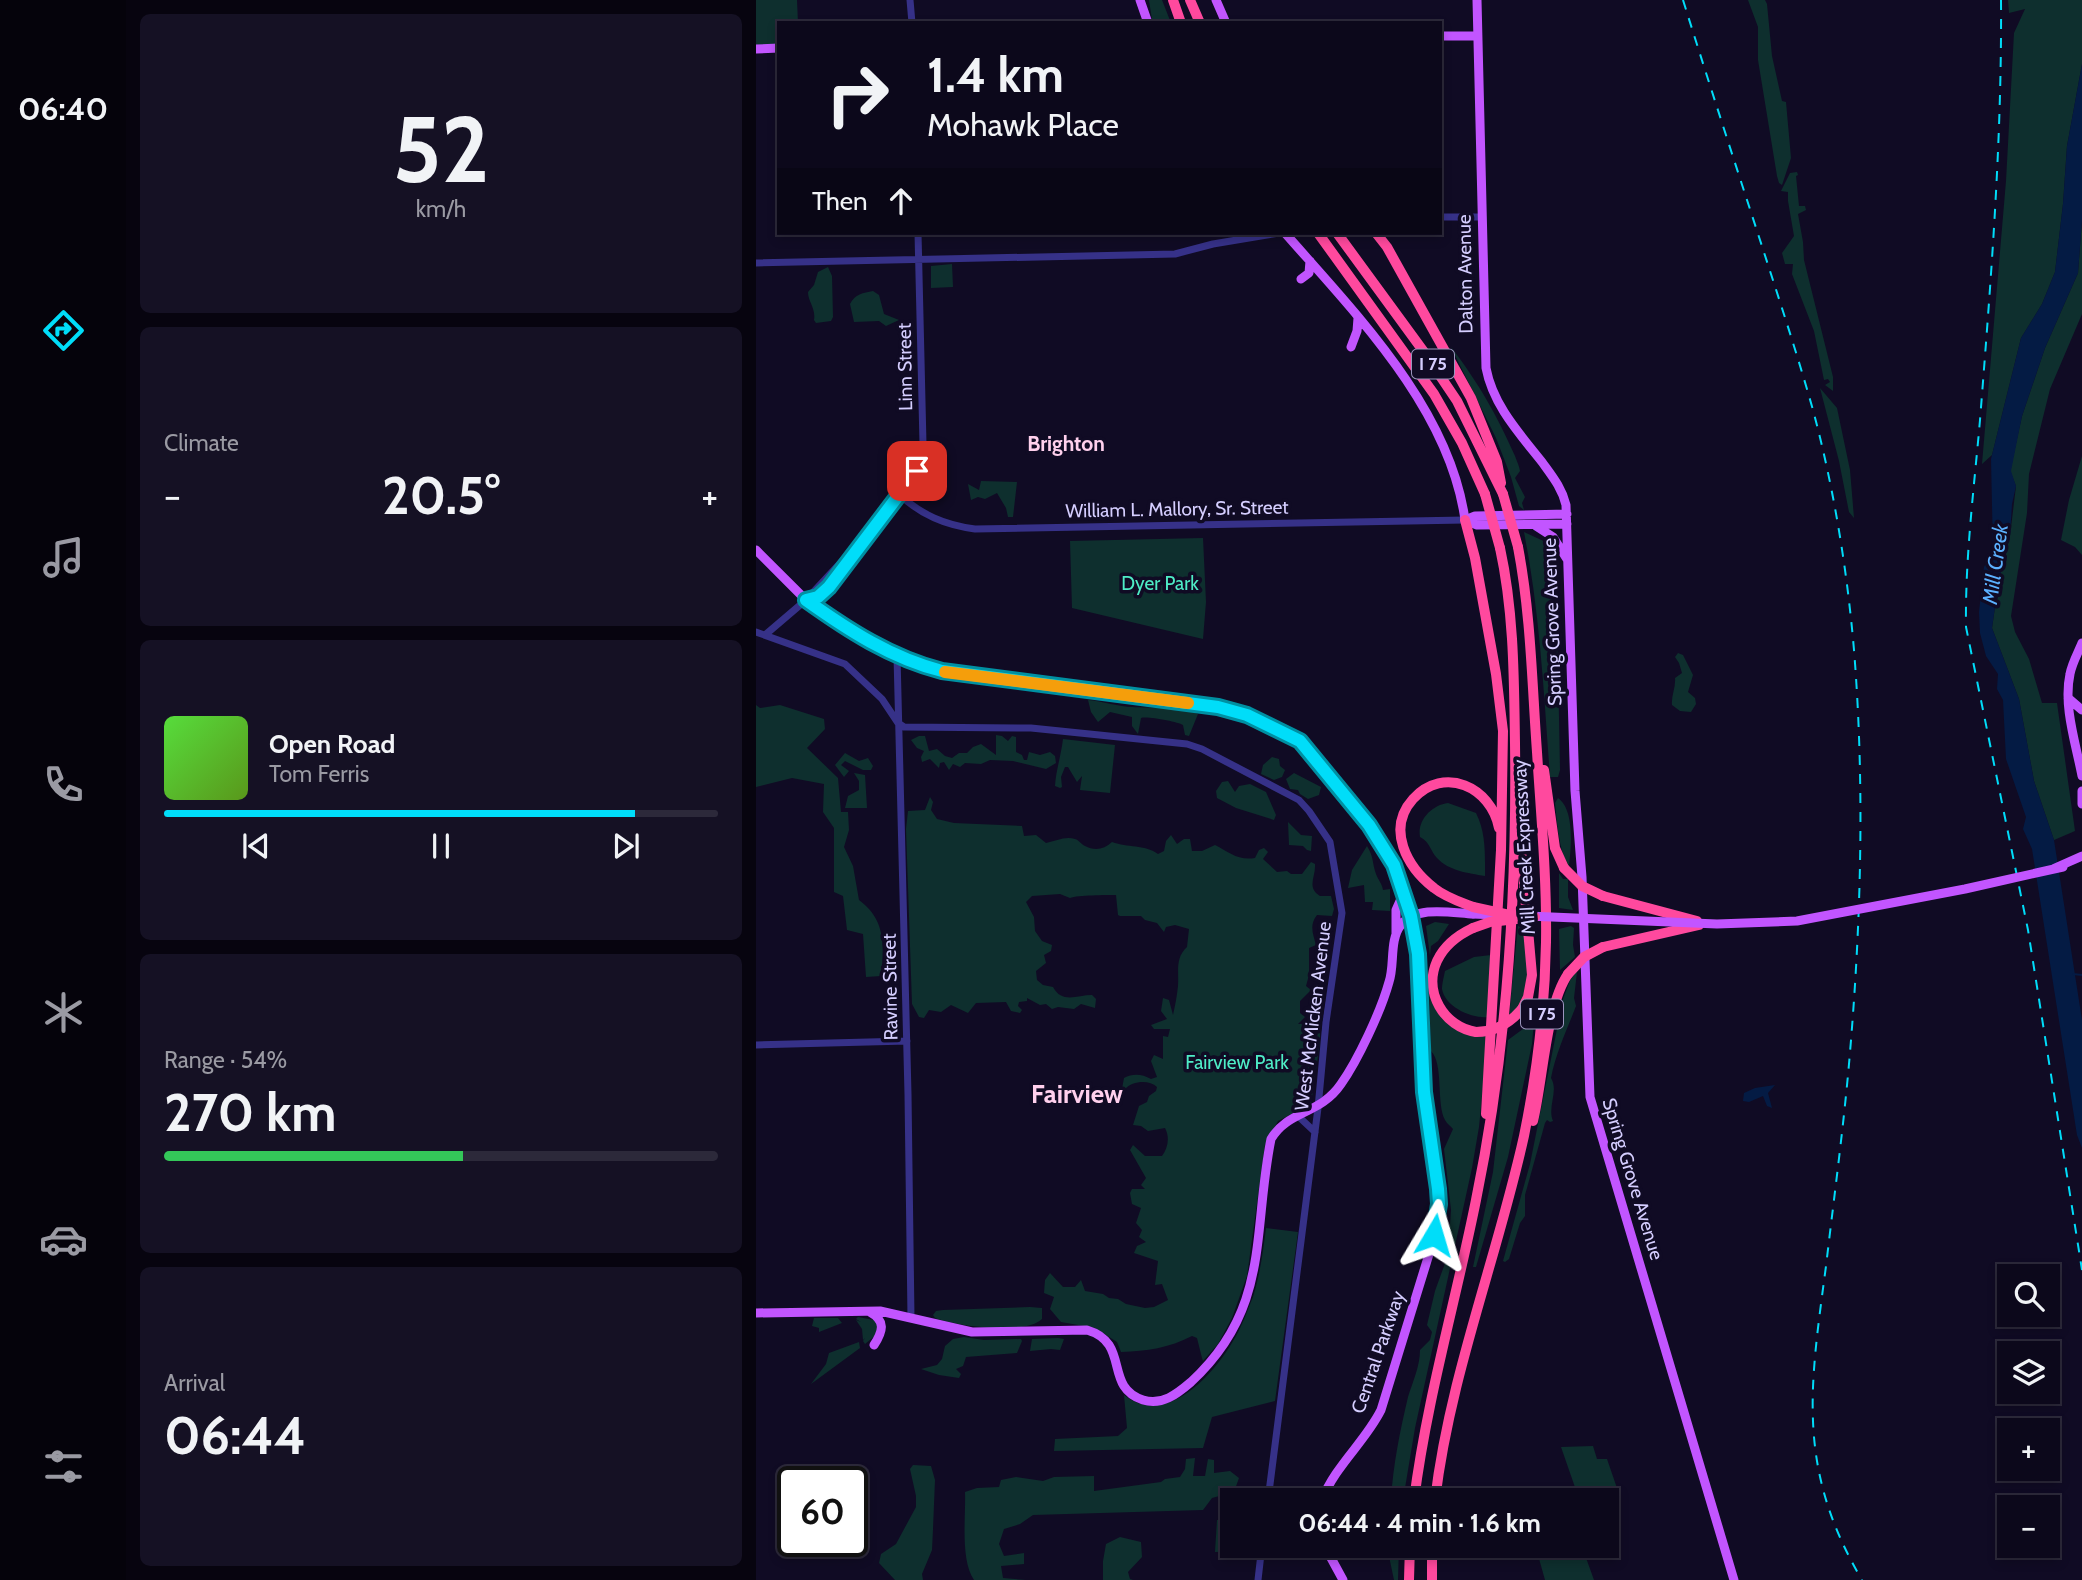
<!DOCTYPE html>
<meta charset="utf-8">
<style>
:root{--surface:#0c081b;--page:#151124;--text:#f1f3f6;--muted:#9a9aa3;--line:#2c293a;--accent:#00ddf9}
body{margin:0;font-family:Cabin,sans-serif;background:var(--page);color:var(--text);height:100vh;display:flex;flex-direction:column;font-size:26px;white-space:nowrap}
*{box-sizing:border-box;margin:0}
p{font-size:23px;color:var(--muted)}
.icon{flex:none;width:38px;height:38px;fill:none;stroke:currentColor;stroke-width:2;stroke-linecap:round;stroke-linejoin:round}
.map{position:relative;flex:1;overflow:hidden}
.panel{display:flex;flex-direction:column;gap:14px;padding:14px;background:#07040f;width:630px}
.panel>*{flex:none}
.guide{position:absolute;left:21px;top:21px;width:665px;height:214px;border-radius:0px;box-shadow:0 4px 10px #0003,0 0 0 2px var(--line);background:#0c081b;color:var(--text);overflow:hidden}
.controls{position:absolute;left:1241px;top:1264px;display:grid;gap:14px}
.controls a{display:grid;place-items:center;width:63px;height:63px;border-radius:0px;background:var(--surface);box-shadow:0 4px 10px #0003,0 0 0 2px var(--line);font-size:35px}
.speed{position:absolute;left:21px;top:1466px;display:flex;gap:14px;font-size:35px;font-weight:700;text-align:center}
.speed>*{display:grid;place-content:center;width:91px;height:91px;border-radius:50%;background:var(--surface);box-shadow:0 4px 10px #0003,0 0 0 2px var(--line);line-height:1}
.speed .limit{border:4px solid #111;border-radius:10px;background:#fff;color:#111}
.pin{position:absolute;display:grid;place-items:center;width:60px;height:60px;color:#fff;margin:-30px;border-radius:14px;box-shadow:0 4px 10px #0006}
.me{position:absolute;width:77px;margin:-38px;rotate:7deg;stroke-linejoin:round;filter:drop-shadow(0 0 5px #0008)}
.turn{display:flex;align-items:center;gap:24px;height:147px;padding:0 35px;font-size:32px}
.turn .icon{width:91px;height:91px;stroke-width:2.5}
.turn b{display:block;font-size:49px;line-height:60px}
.then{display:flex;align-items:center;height:66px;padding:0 35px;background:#0003;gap:14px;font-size:26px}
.big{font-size:52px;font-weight:700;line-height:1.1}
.panel .tile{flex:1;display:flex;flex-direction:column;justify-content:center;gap:10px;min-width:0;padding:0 24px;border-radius:10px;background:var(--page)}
.panel .dial{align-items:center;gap:0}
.dial b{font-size:91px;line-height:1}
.song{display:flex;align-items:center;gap:21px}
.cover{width:84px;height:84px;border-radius:10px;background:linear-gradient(135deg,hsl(110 70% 55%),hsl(90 70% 35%))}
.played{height:7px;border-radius:4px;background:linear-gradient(90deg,var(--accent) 85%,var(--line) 85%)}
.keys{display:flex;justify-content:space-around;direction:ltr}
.heat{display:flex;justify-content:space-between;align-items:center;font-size:38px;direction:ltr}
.charge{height:10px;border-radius:5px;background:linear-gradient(90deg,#34c759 54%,var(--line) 0)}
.trip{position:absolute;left:464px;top:1488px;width:399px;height:70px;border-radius:0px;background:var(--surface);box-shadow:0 4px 10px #0003,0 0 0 2px var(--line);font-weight:700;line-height:70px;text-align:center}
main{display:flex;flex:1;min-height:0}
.dock{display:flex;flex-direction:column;width:126px;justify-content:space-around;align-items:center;background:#05030b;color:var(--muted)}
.dock .icon{width:49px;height:49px}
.dock .on{color:var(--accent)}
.dock b{font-size:32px;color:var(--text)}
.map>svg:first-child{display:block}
.green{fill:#0e2f2e}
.water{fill:#041b44}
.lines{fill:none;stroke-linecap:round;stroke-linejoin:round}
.stream{stroke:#041b44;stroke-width:2}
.minor{stroke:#363188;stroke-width:7}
.major{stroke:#c255ff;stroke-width:9}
.highway{stroke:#ff499e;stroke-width:10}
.rail{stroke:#00ddf9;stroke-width:2;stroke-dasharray:10 9;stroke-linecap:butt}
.major-bridge{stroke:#c255ff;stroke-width:9}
.highway-bridge{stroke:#ff499e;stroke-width:10}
.route-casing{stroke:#0090a2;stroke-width:18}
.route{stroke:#00ddf9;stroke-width:12}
.slow{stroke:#f59e0b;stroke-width:12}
.labels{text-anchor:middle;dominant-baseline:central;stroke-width:7;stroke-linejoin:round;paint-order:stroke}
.shield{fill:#100b24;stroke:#9a94bd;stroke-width:2}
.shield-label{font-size:18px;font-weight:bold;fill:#d5ceff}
.street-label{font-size:19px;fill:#d5ceff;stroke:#100b24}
.park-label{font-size:19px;fill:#4eecc6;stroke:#100b24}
.neighbourhood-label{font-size:21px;font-weight:bold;fill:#ffd0ed;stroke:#100b24}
.water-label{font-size:21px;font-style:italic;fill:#5cb1ff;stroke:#100b24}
.district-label{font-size:26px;font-weight:bold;fill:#ffd0ed;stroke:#100b24}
</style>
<main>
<nav class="dock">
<b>06:40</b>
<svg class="icon on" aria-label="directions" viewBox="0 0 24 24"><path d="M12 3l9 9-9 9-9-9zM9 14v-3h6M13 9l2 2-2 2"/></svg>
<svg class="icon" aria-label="music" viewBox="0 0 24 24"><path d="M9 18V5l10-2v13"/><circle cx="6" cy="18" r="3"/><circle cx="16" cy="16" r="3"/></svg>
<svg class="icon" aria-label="phone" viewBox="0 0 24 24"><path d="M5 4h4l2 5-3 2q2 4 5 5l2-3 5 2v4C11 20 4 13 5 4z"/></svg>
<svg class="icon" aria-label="climate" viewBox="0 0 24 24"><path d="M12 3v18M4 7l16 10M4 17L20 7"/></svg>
<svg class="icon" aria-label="car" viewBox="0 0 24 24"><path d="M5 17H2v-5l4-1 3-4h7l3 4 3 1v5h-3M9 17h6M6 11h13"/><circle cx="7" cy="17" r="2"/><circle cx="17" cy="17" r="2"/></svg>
<svg class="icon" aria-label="filters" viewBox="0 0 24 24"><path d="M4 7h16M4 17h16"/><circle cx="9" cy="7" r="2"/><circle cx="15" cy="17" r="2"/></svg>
</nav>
<section class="panel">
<div class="tile dial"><b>52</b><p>km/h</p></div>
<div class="tile"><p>Climate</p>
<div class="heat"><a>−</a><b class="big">20.5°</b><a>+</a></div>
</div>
<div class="tile">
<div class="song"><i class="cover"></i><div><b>Open Road</b><p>Tom Ferris</p></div></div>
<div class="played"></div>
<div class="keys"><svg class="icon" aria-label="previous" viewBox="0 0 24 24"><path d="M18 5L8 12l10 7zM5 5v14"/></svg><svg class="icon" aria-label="pause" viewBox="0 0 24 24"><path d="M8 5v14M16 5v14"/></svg><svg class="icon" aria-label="next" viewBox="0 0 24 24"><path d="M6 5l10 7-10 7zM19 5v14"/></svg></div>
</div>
<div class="tile"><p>Range · 54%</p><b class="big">270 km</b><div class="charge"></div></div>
<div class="tile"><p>Arrival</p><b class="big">06:44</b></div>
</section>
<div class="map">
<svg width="1326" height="1580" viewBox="0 0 1326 1580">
<rect width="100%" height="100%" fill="#100b24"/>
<path class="green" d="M0,0h41l1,23h-19v25l-23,1z
M393,0h13l9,23h-12l-7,-3z
M992,0h17l2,4 5,52 10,45 4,1 5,56 -9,27 -3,-2 -2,-7 -19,-116v-33z
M1252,0h74v64l-15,82 -4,58 -8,68 -13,32 -21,34 -29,117 -10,9 24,-283 8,-148 11,-24 -16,4z
M1041,172l1,3 -2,1 3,30h6l1,4 -8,4 5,28 1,18 29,117v14l-8,-6 5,-3 -2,-3 -4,1 -10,-49 -22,-57 1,-10h-8l-3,-11 12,-17 -6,-35v-9l-7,-1 9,-18z
M1326,220v94l-32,75 -21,85 -2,39 -16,103 4,16 14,27 13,44h15l18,128 -21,9 -20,-59 -15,-82 -27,-71 7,-49 11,-43 6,-50 -6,-15 12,-55 23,-68 33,-75z
M196,264l1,23 -22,1v-22z
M72,267l4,9 1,41 -2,4 -15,2 -2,-3c2,-12 -6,-18 -6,-28l6,-7 4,-13z
M117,291l6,4 5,19 15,6 -13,6 -7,-5 -25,1 -4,-18c5,-10 13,-11 23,-13z
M695,347c29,38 45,67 64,109 2,6 4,9 5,15l-5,7 10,19 -3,6 2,7 -5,-4 -8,-29 -15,-39z
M1064,388l17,20 13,62 4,48 -5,-6 -10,-51z
M1326,456v99l-7,-8 -14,-7 8,-40z
M225,481l36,1 -4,35h-5l-2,-9 -9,-15 -12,6 -7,-2 -7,3 -3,-16 11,6z
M768,532l26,12 6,14 4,212 -2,7h-8c-6,-82 -10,-164 -26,-245z
M447,538l3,64 -3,37 -131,-31 -2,-67z
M922,653l5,2 10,20 -5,17 7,6 1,6 -5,8 -11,-1 -8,-6c-1,-9 4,-18 3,-27l7,-5 -3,-10 -4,-6z
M332,700c14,1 32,7 44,7 19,1 49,0 66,7l-9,22 -4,-1 -2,-10c-5,-3 -35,-9 -42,-7l-3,16 -6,-8v-9l-22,-5 -12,10 -7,-10z
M0,705l4,3 20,-3 44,14 1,10 -18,19 31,30 3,34h7l1,18 -5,17 9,19 6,34c27,20 25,45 22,76l-15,1 -3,-43 -16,-4 -4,-34 -9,-4v-64l-11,-16 1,-28 -32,-6 -36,9z
M240,735l6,1 6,5 4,-5 4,1v15l6,3 2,5h3l2,-8 11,3 10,-3 5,4 1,7 -10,6 -33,-8 -23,-1 -9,4 -16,-1 -5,4 -7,-3 -4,6 -5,-8 -4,1 -1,5 -9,-9 -8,3 -1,-5 3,-6 -7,-3 -6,-8 8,-4h6l4,15 8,-2 8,7 7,2 7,-5h8l6,-6 8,-3 15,11z
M307,739l52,6 -5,48 -30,-3 2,-14 -5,6 -9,-15h-3l-4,10 1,10 -2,1 -5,-2c1,-16 6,-30 8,-47z
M89,753l14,8 9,-3 5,8 -2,4h-8l-18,-9 -4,4 8,6 -5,6 -9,-12z
M516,757l7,2 1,7 5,4 -3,7 -8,3 -13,-6 2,-9z
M98,773l11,2 2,33h-22l3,-12 11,-6v-9z
M538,773l27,14 -2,8 -11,4 -8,-5 -2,-4 -8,-1 -4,-10z
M472,781l7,11 4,-6 11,-2 16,8 10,23 -2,5 -38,-12 -19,-10 -1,-7 6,-9z
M174,797l3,5 -2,8 6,9 17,4 68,3 2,10 12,-1 10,8c10,-2 19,-7 29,-4 4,1 6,5 10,7 9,5 19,4 27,-4 16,6 32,2 46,12l6,-3 2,-10 5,-6 6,9 7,-5h6l2,12h10l13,-6c14,7 23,16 40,13l4,-8 5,-2 4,4 -5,7 14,13 10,-1 4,3h11l9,-12 4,2c1,13 -9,23 5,32h11l3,13 -2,7 -15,-1c-8,10 -4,19 -1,30l-7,3v27l-3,11 5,4 -11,11v12l5,4 -7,7 22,-1v19l-9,62 -33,17 -13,24 -18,131 -15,42 -14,26 -15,17 -1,-3 -5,-20 -5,-2c-23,12 -45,15 -71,16l-4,-10 -22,-14 -34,-6 -11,-13 4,-12 -10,-4 1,-13 5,-7 13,14h12l6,-7 4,11 18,3 6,4 9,1 8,5 19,4 9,-1 14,-7 -6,-16 -7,1 3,-24 -24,-8 3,-7 9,-4 -7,-5 3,-7 -6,-7 5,-15 -9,-4 -2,-11 2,-4h13l-4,-4 5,-7 -16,-28 3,-5 12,11h17c6,-8 8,-19 3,-28l-17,3 -7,-5 -8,-1 6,-19 8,-4 2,-6 7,-5 1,-4c-8,-8 -25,-6 -32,2h-3l2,-11c9,-5 18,-4 27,1l6,-2 -6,-16 3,-6 9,4v-23l5,1 2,-8h-16l-3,-4 16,-6 -6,-8 2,-13 6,2 4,15c2,-9 4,-19 5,-29 1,-15 -3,-28 9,-39l2,-18 -14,-4 -9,2 -2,5 -7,-9 -12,-3 -4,-4h-21l-2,-1 -2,-20c-10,0 -38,0 -46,3l-10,-4 -28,2 -6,6 8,15 1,14 7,10 10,4 -1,6 -7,4 2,8 -10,8 1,9 6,5 10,2c9,17 24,8 39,8l4,4 -1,9 -14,-4 -7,5 -16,-2 -6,2 -6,-5 -6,1 -13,-7v3l-8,1 -1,4 4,4 -2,3 -9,-2 -5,-9 -30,1 -8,10 -17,-8 -10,7 -12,-2 -5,8 -5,-1 -7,-13 -6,-175 2,-18 17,-1z
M802,798c17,12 13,50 11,68 -10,-13 -12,-45 -14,-63z
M692,803l28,10c10,20 9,40 9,63 -17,-3 -36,-5 -48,-18 -7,-7 -6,-15 -17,-21 -3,-17 12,-32 28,-34z
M532,822l13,13 11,1 -1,15 -4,-1 -4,-4 -14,-1z
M611,846c7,11 5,17 9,28 2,6 6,9 7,16l7,-1v22l-18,-1 1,-8h-8l-1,-17 -16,3 4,-18z
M803,873l4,6h5v18l5,13 -14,-2z
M679,922l14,2 -11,17 -7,5 -1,10 -4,-30z
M762,925h6c3,29 13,72 -15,92z
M815,926l3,2 -1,17 2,12 -15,13 -1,-41z
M735,955l-2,62c-17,2 -44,-10 -47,-28 0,-5 2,-13 3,-18l29,-14z
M821,972l-3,26 2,8c-9,24 -20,46 -25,72 8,13 -4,29 2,43l-3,1 -3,-2 -2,3 -20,72v21l-5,7 -11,36 -4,3 -2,-1 27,-97 33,-165 10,-26z
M673,993c10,27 29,43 59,43l-9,91 -7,41 -57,260 -12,72h-12c2,-35 9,-69 17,-103 5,-16 12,-31 12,-47l10,-10 2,-8 -5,-7 8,-34 13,-36 3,-45 -7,-61 9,-20c-2,-3 -6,-5 -8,-9 -9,-17 -1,-56 -14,-69z
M778,1021l-2,23 -24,113 -32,110h-3l20,-95 15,-132z
M510,1228l32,4 -23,169 -63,16 -9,31 -149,3 1,-12 63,-3 9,-8 -3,-33c41,33 89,-19 109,-54 9,-14 14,-30 20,-44 7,-23 10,-45 13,-69z
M274,1307l12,1v11c-18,17 -85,7 -107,-1l-2,-3 3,-4 7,-1z
M102,1317l16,3 4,5 -2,10 -11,9 -2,-3 2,-3 -2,2 -1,-11 -6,-9 5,2 -5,-3z
M82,1318l4,5 -23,9v-4l-7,-2 2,-8z
M208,1337l20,3 37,-1 1,2 -5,12 -51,4 -3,9 -7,3 5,5 -2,4 -20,-3 -18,-6 16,-4 5,-6 3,-13 8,-7z
M302,1338l6,1 -4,11 -9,-1 -21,2 2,-12z
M103,1342l1,6 -49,36 15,-20 3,-11z
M837,1446l4,13h10l11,32 -41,2 -16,-46z
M439,1458l-2,18h12l3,-17 6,1v13l16,-2 9,7 -5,14 -22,6 -9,12 -170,5 -13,9 -16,5 -5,15 5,12 20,-3v11l-23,2 2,12 23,2h-52c-14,-21 -8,-63 -9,-88l12,-4 22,-1 2,-7 15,-3 27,4 11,-4 40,-1v15l67,-9 4,-3 15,-2 5,-8 1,-10z
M157,1465l18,1 4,14 -2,49 -1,21 -10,24 1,6h-28l-16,-17 2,-9 15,-10 20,-37v-11l-6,-27z
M461,1520h15v25h22l-1,6 -38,1z
M364,1537l21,5 1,15 -14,15 2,7 3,1h-30v-19l3,-17z
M634,1545h9l-1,35h-4l-4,-19z
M782,1555h47l9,25h-49z"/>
<path class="water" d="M1326,64v156l-4,53 -33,75 -23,68 -11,55 5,15 -4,18 -2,32 -11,43 -7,49 27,71 15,82 20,59 28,180v128l-5,-13 -45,-286 -9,-20 3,-12 -20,-58 -3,-59 -6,-11 1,-15 -12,-18 -6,-23 -1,-21 5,-45 9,-16 -2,-92 30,-121 21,-34 13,-32 8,-68 4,-58z
M1019,1085l-7,8 4,15 -5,-2 -4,-10 -14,6 -6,-1 1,-8 11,-5z"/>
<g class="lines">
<path class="stream" d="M1317,974l9,1"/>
<path class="minor" d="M154,0l2,23
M684,217h41
M0,263l419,-9 38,-10 66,-11
M143,494c22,21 46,31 76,35l490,-9
M50,600c10,-3 16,-6 23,-13 18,-19 29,-41 44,-61 14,-18 34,-35 44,-56 4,-8 5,-17 6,-26l-5,-211
M0,632l89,32 37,35 16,24 6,4 127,1 156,16 15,5 97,51 10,11 21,31 12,71 -16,109 -8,86 -50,392
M9,635l41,-35 39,-42 10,-9
M141,656l11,438 3,224
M0,1045l151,-4
M542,1116l17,16
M502,1580l4,-35"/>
<path class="major" d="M384,0l8,23
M460,0l10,23
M721,0l9,368c7,37 33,65 56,94 10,14 20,26 24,43l9,286 7,86 8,220 144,483
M684,36h37
M0,49l23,-1
M529,233c71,81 165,176 180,287
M545,279l8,-6 1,-12
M595,347l6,-16 1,-13
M709,520l12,5 90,-1
M709,520l10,-4 92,-2
M780,526l17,11 14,22
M0,550l50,50 22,16 45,28 36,17 54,14 255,32 18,4 41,18 16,7 16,13 71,92 14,24 10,27 13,62 7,138 15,112 -9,47 -49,159c-16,32 -46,56 -59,90
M1326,643c-4,10 -10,20 -12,31 -7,32 6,70 12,102
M1312,698l14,12
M1326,791v13
M1299,868l27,-12
M640,934v-24l8,-18
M114,1312c16,9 13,19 4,33
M0,1313l124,-2 92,21 115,-2c44,13 16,57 56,70 19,6 34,-6 48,-18 80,-74 61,-149 80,-243 17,-29 49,-24 70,-55 17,-24 40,-73 48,-102 6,-17 0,-42 12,-57 15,-20 51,-12 72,-11
M568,1545l19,35"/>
<path class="highway" d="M417,0l8,23
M434,0l10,23
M562,233l116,161 28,49 23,51
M581,233l87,119 33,49 46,93
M620,233l11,14 84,151 26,64 4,21
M709,520l10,38 21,116 7,57 -2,119 -15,264
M788,770l11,78 9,20
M763,827l13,148 -4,22 -6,12
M847,896l94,25
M717,907c-13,-5 -28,-10 -39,-19 -27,-21 -48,-59 -21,-89 31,-34 78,-12 86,29
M717,928c-15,7 -29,18 -36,33 -14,31 7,66 39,71
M847,947l96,-22
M777,1121c10,-41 13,-115 35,-147
M658,1500c13,-102 42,-200 62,-300 31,-150 41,-305 39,-457 -1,-65 -1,-131 -15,-195
M679,1500c15,-125 62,-242 89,-364 13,-63 21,-129 22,-194 1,-63 -5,-127 -9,-190 -5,-68 -6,-137 -19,-205
M653,1580l1,-35
M676,1580v-35"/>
<path class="rail" d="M927,0c25,80 51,160 77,240 18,56 37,113 53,170 21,79 34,159 41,240 11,137 7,277 -5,414 -6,67 -15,134 -23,202 -16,121 -30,202 36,314
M1245,0c1,141 -10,280 -21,420 -6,69 -15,138 -14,207l62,303 54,340"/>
<path class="major-bridge" d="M717,914l24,1
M772,916l189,8 80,-3 168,-32 98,-22"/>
<path class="highway-bridge" d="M729,494l15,54
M747,494l15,53
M808,868l18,18 21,10
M717,907l41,9
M717,928l17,-6 45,-5
M812,974l16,-17 19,-10
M720,1032c20,0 34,-9 46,-23"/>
</g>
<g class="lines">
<g class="route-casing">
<path id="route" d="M161,471l-88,116 -11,10 -12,3c42,30 85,58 136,71l276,36 29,8 53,26 69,84 25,40 17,51 7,38 6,138 14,97 1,15 -5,31"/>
</g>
<use href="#route" class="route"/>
<path class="slow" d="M189,672l243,31"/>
</g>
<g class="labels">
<g class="shield">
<rect x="656" y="349.5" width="42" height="29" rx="5"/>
<rect x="765" y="999.5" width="42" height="29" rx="5"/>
</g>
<g class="shield-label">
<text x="677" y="364">I 75</text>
<text x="786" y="1014">I 75</text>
</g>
<g class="street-label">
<text transform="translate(709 274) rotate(-91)">Dalton Avenue</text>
<text transform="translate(149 367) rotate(-91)">Linn Street</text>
<text transform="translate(421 509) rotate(-1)">William L. Mallory, Sr. Street</text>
<text transform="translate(796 622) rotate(-92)">Spring Grove Avenue</text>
<text transform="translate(768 847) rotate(-93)">Mill Creek Expressway</text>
<text transform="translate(134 987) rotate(-91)">Ravine Street</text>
<text transform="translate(557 1016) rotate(-83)">West McMicken Avenue</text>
<text transform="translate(877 1179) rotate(73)">Spring Grove Avenue</text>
<text transform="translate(622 1352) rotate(-71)">Central Parkway</text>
</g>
<g class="park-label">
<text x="404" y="583">Dyer Park</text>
<text x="481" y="1062">Fairview Park</text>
</g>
<g class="neighbourhood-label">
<text x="310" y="443">Brighton</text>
</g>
<g class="water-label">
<text transform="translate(1239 564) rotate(-82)">Mill Creek</text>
</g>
<g class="district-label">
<text x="321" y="1094">Fairview</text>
</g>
</g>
</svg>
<div class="controls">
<a><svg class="icon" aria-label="search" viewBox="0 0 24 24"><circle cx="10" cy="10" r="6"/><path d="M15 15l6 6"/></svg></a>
<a><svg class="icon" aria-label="layers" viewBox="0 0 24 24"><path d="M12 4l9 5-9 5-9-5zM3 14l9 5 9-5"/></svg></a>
<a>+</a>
<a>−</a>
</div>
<div class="speed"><div class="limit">60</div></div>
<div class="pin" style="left:161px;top:471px;background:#d93025"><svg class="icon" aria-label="arrive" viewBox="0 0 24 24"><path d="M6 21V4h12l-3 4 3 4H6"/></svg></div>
<svg class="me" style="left:678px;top:1235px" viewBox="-20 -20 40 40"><path d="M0-17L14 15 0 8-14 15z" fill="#00ddf9" stroke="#fff" stroke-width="4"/></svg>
<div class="trip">06:44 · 4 min · 1.6 km</div>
<div class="guide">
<div class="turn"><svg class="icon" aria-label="right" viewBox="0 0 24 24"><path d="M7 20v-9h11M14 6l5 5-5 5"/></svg><div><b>1.4 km</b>Mohawk Place</div></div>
<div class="then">Then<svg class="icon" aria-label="ahead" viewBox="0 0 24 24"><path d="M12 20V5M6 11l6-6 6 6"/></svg></div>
</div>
</div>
</main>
